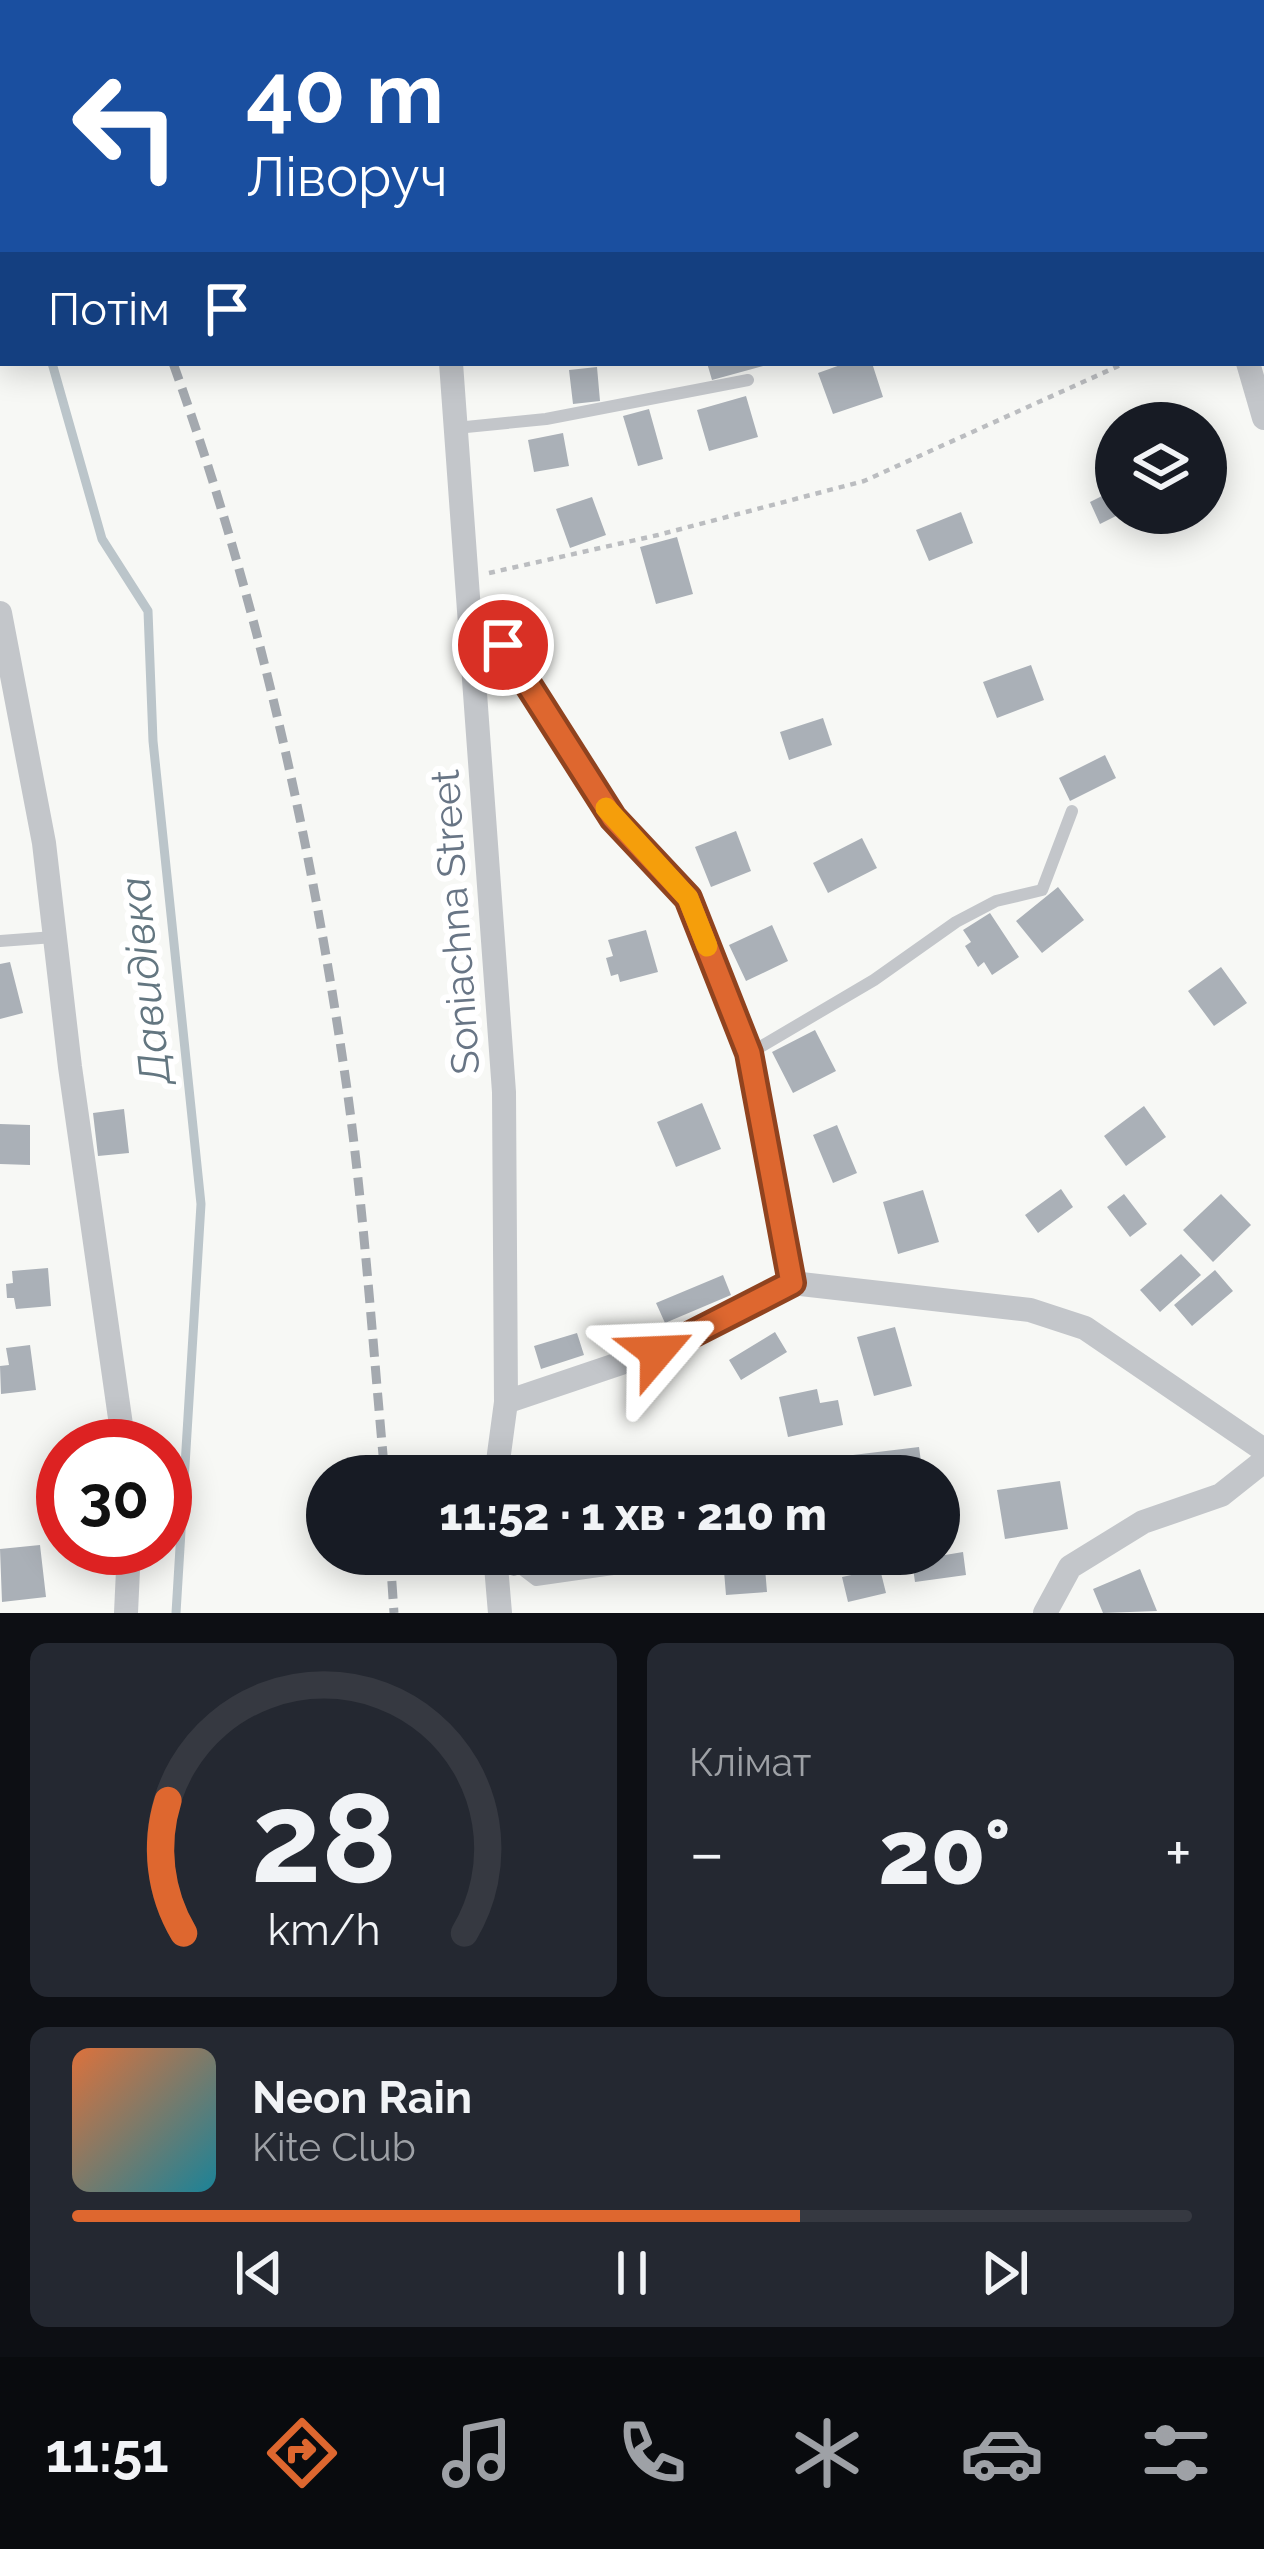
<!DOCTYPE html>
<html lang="uk">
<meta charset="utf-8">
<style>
:root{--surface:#171b24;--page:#242831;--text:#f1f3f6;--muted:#9ea1a6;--line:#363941;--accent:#de672f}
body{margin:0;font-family:Raleway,sans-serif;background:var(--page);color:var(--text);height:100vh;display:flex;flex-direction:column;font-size:45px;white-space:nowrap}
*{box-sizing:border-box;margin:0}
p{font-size:39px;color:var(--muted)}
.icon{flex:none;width:66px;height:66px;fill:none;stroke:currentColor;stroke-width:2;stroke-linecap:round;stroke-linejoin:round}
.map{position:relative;height:1613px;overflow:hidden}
.details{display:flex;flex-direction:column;gap:30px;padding:30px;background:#0d0f14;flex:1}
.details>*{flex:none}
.guide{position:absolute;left:0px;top:0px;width:1266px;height:366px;box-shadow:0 6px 30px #0003;background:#1a4fa0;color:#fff;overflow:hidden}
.tools{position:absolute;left:1095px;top:402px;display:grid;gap:24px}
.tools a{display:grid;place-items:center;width:132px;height:132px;border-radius:50%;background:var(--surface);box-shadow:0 6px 30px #0003;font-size:60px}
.speed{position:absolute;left:36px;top:1419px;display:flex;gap:24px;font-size:60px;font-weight:700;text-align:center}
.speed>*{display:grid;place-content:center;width:156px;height:156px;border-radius:50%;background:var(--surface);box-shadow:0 6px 30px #0003;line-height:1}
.speed .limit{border:18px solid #d22;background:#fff;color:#111}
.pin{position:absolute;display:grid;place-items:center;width:102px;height:102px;color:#fff;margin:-51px;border:6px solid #fff;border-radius:50%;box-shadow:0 3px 12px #0007}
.me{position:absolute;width:132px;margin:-66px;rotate:64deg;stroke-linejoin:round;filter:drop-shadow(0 0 9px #0008)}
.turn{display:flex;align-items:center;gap:42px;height:252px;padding:0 48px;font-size:54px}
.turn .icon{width:156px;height:156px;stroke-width:2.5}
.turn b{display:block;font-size:84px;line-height:102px}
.then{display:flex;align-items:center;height:114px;padding:0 48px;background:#0003;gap:24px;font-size:45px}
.big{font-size:90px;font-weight:800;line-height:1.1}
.details .widget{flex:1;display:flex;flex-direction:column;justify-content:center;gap:18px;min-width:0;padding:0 42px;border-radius:18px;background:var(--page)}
.details .dial{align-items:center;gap:0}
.dial svg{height:312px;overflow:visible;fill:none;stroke:var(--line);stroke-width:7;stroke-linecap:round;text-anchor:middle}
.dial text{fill:var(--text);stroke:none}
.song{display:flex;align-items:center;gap:36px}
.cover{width:144px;height:144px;border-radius:18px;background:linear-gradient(135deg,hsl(20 70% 55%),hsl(190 70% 35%))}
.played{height:12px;border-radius:6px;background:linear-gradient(90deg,var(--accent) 65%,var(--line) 65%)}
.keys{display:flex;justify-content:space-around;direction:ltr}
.heat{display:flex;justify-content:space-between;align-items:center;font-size:66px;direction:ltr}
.details .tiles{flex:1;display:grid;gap:30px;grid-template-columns:1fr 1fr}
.widget:last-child{grid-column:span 2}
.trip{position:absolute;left:306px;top:1455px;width:654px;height:120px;border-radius:60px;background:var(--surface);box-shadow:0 6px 30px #0003;font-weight:800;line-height:120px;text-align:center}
.tab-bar{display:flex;height:192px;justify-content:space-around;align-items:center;background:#090b0e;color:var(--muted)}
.tab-bar .icon{width:84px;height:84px}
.tab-bar .selected{color:var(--accent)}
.tab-bar b{font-size:54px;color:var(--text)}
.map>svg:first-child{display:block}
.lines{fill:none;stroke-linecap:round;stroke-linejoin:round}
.stream{stroke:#bbc5ca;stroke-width:9}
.building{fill:#aab0b7}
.path{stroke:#bbbdc0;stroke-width:4.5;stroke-dasharray:6 6;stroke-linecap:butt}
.service{stroke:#c3c6ca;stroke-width:12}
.minor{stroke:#c3c6ca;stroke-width:24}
.rail{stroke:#a4a9af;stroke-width:9;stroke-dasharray:18 9;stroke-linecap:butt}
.route-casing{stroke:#90431f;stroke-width:30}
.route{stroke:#de672f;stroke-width:21}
.slow{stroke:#f59e0b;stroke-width:21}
.labels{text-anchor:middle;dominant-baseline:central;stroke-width:12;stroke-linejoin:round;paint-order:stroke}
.street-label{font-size:39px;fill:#687585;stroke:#fff}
.water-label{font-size:42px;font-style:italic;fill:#637680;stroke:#fff}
</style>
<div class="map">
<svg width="1264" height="1613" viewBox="0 0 1264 1613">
<rect width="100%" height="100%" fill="#f7f8f5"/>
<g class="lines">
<path class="stream" d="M0,177l3,11
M52,363l50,176 46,72 5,130 48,463 -25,409"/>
</g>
<path class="building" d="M707,363h63v1l-58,16z
M846,363h26l11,34 -50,17 -15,-41z
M597,367l3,34 -27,3 -4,-34z
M746,396l12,41 -49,14 -12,-41z
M649,409l14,50 -25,7 -15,-50z
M563,433l6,33 -35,6 -6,-32z
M1116,489v27l-16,8 -10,-22z
M592,497l14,38 -36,13 -14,-39z
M961,512l12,31 -44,18 -13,-31z
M677,537l16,57 -37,10 -16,-57z
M1031,665l13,35 -47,18 -14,-36z
M823,718l9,27 -43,15 -9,-28z
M1105,755l11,23 -46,23 -11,-23z
M736,831l15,40 -40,16 -16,-40z
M862,838l15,30 -49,25 -15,-30z
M1058,887l26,33 -42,33 -26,-32z
M990,913l29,44 -27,18 -8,-13 -6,5 -13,-21 6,-4 -8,-12z
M772,925l16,36 -42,20 -17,-36z
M646,930l12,42 -38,10 -2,-8 -7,2 -5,-18 7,-2 -5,-16z
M10,962l13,51 -23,6v-55z
M1221,967l26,36 -33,23 -26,-35z
M815,1030l21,41 -43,22 -21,-41z
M702,1103l19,46 -45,18 -19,-45z
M1144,1106l22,31 -40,29 -22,-30z
M124,1109l5,44 -31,3 -5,-43z
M0,1124l30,1v40l-30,-1z
M837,1125l20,48 -24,10 -20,-48z
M1061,1189l12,18 -35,26 -13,-18z
M923,1190l16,52 -41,12 -15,-52z
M1124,1194l23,30 -17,13 -23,-30z
M1221,1194l30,31 -38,37 -30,-32z
M1181,1254l20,21 -41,37 -20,-22z
M48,1268l3,38 -35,3 -2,-11h-7l-1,-14 7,-1 -1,-12z
M1215,1270l18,21 -41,35 -18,-21z
M723,1275l8,20 -66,28 -9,-20z
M895,1327l17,59 -38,10 -17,-59z
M775,1332l12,20 -46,28 -12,-20z
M577,1333l7,22 -43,14 -7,-23z
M30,1345l6,45 -35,4 -1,-28 9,-1 -3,-17z
M817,1389l3,14 18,-3 5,25 -55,12 -9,-40z
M919,1447l4,29h-68l-2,-21z
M667,1464l3,12h-46l-1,-2z
M1060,1481l8,48 -63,10 -8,-49z
M944,1543l1,12 18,-3 3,23 -51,7 -4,-28h28v-10z
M40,1545l6,52 -44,5 -2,-53z
M764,1556l3,36 -41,3 -3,-36z
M880,1569l6,24 -38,9 -6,-25z
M1140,1569l17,42 -54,2 -10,-24z"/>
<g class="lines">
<path class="path" d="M489,573l169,-38 206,-54 261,-118"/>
<path class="service" d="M456,428l90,-9 202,-39
M0,941l54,-4
M750,1053l124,-73 82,-58 40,-21 46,-11 30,-79
M775,1476l4,-2
M519,1567l17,13 105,-15
M514,1570l19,-16"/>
<path class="minor" d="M426,0l1,3
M1147,0l1,3
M1263,291l1,-1
M451,363l53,729 2,310 -10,74
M1248,363l16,55
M0,613l44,230 26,224 54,379
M471,646l32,-1 110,173 75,80 61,155 43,230
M506,1402l151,-51 135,-68 238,27 55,18 179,122
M495,1554l5,59
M126,1613l3,-65
M1045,1613l25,-46 73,-45 78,-27 43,-34"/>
<path class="rail" d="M29,0l1,3
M173,363c85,236 140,485 175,733 17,126 25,254 37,380
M390,1554l4,59"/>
</g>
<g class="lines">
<g class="route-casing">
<path id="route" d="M503,645l110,173 75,80 61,155 43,230 -135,69"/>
</g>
<use href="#route" class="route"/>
<path class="slow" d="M606,808l82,90 19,48"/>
</g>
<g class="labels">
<g class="street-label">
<text transform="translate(455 922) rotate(-94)">Soniachna Street</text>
</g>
<g class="water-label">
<text transform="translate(145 981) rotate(-96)">Давидівка</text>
</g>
</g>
</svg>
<div class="tools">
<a><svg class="icon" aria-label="layers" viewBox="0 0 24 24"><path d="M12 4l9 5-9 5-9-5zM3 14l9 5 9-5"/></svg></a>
</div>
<div class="speed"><div class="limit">30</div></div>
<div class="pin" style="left:503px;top:645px;background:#d93025"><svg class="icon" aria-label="arrive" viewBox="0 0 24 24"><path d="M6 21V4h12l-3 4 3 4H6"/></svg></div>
<svg class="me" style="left:657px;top:1352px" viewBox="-20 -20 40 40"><path d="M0-17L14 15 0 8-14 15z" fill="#de672f" stroke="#fff" stroke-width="4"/></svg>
<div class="trip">11:52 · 1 хв · 210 m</div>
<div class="guide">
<div class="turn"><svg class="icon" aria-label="left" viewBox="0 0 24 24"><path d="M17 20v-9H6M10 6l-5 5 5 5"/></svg><div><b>40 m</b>Ліворуч</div></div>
<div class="then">Потім<svg class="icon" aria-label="arrive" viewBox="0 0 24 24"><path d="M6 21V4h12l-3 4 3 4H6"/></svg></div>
</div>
</div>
<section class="details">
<div class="tiles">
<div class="widget dial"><svg viewBox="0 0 100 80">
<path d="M14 69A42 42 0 1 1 86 69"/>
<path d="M14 69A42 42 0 0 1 10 35" stroke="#de672f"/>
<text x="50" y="56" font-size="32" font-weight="700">28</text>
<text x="50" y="72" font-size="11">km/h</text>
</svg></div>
<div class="widget"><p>Клімат</p>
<div class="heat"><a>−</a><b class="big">20°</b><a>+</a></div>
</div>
<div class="widget">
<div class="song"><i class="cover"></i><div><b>Neon Rain</b><p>Kite Club</p></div></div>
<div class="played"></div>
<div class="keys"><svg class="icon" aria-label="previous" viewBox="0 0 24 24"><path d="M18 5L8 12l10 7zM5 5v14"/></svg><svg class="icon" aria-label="pause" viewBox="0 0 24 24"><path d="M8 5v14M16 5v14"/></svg><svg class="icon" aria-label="next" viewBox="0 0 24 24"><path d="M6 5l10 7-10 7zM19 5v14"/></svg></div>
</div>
</div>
</section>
<nav class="tab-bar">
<b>11:51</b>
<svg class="icon selected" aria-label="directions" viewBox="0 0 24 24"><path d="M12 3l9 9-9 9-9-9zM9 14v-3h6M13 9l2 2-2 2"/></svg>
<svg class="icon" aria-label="music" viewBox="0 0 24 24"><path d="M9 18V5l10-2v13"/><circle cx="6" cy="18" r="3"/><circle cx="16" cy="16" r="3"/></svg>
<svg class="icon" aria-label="phone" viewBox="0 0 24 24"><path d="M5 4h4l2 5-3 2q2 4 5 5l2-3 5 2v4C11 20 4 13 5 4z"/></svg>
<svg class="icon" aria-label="climate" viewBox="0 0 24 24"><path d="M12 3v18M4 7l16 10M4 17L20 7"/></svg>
<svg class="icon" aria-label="car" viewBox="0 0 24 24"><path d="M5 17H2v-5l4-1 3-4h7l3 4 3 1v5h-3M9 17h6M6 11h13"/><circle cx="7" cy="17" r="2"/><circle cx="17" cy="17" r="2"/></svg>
<svg class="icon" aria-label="filters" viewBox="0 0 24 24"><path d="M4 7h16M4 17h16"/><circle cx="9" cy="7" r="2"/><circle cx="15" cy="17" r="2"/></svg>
</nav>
